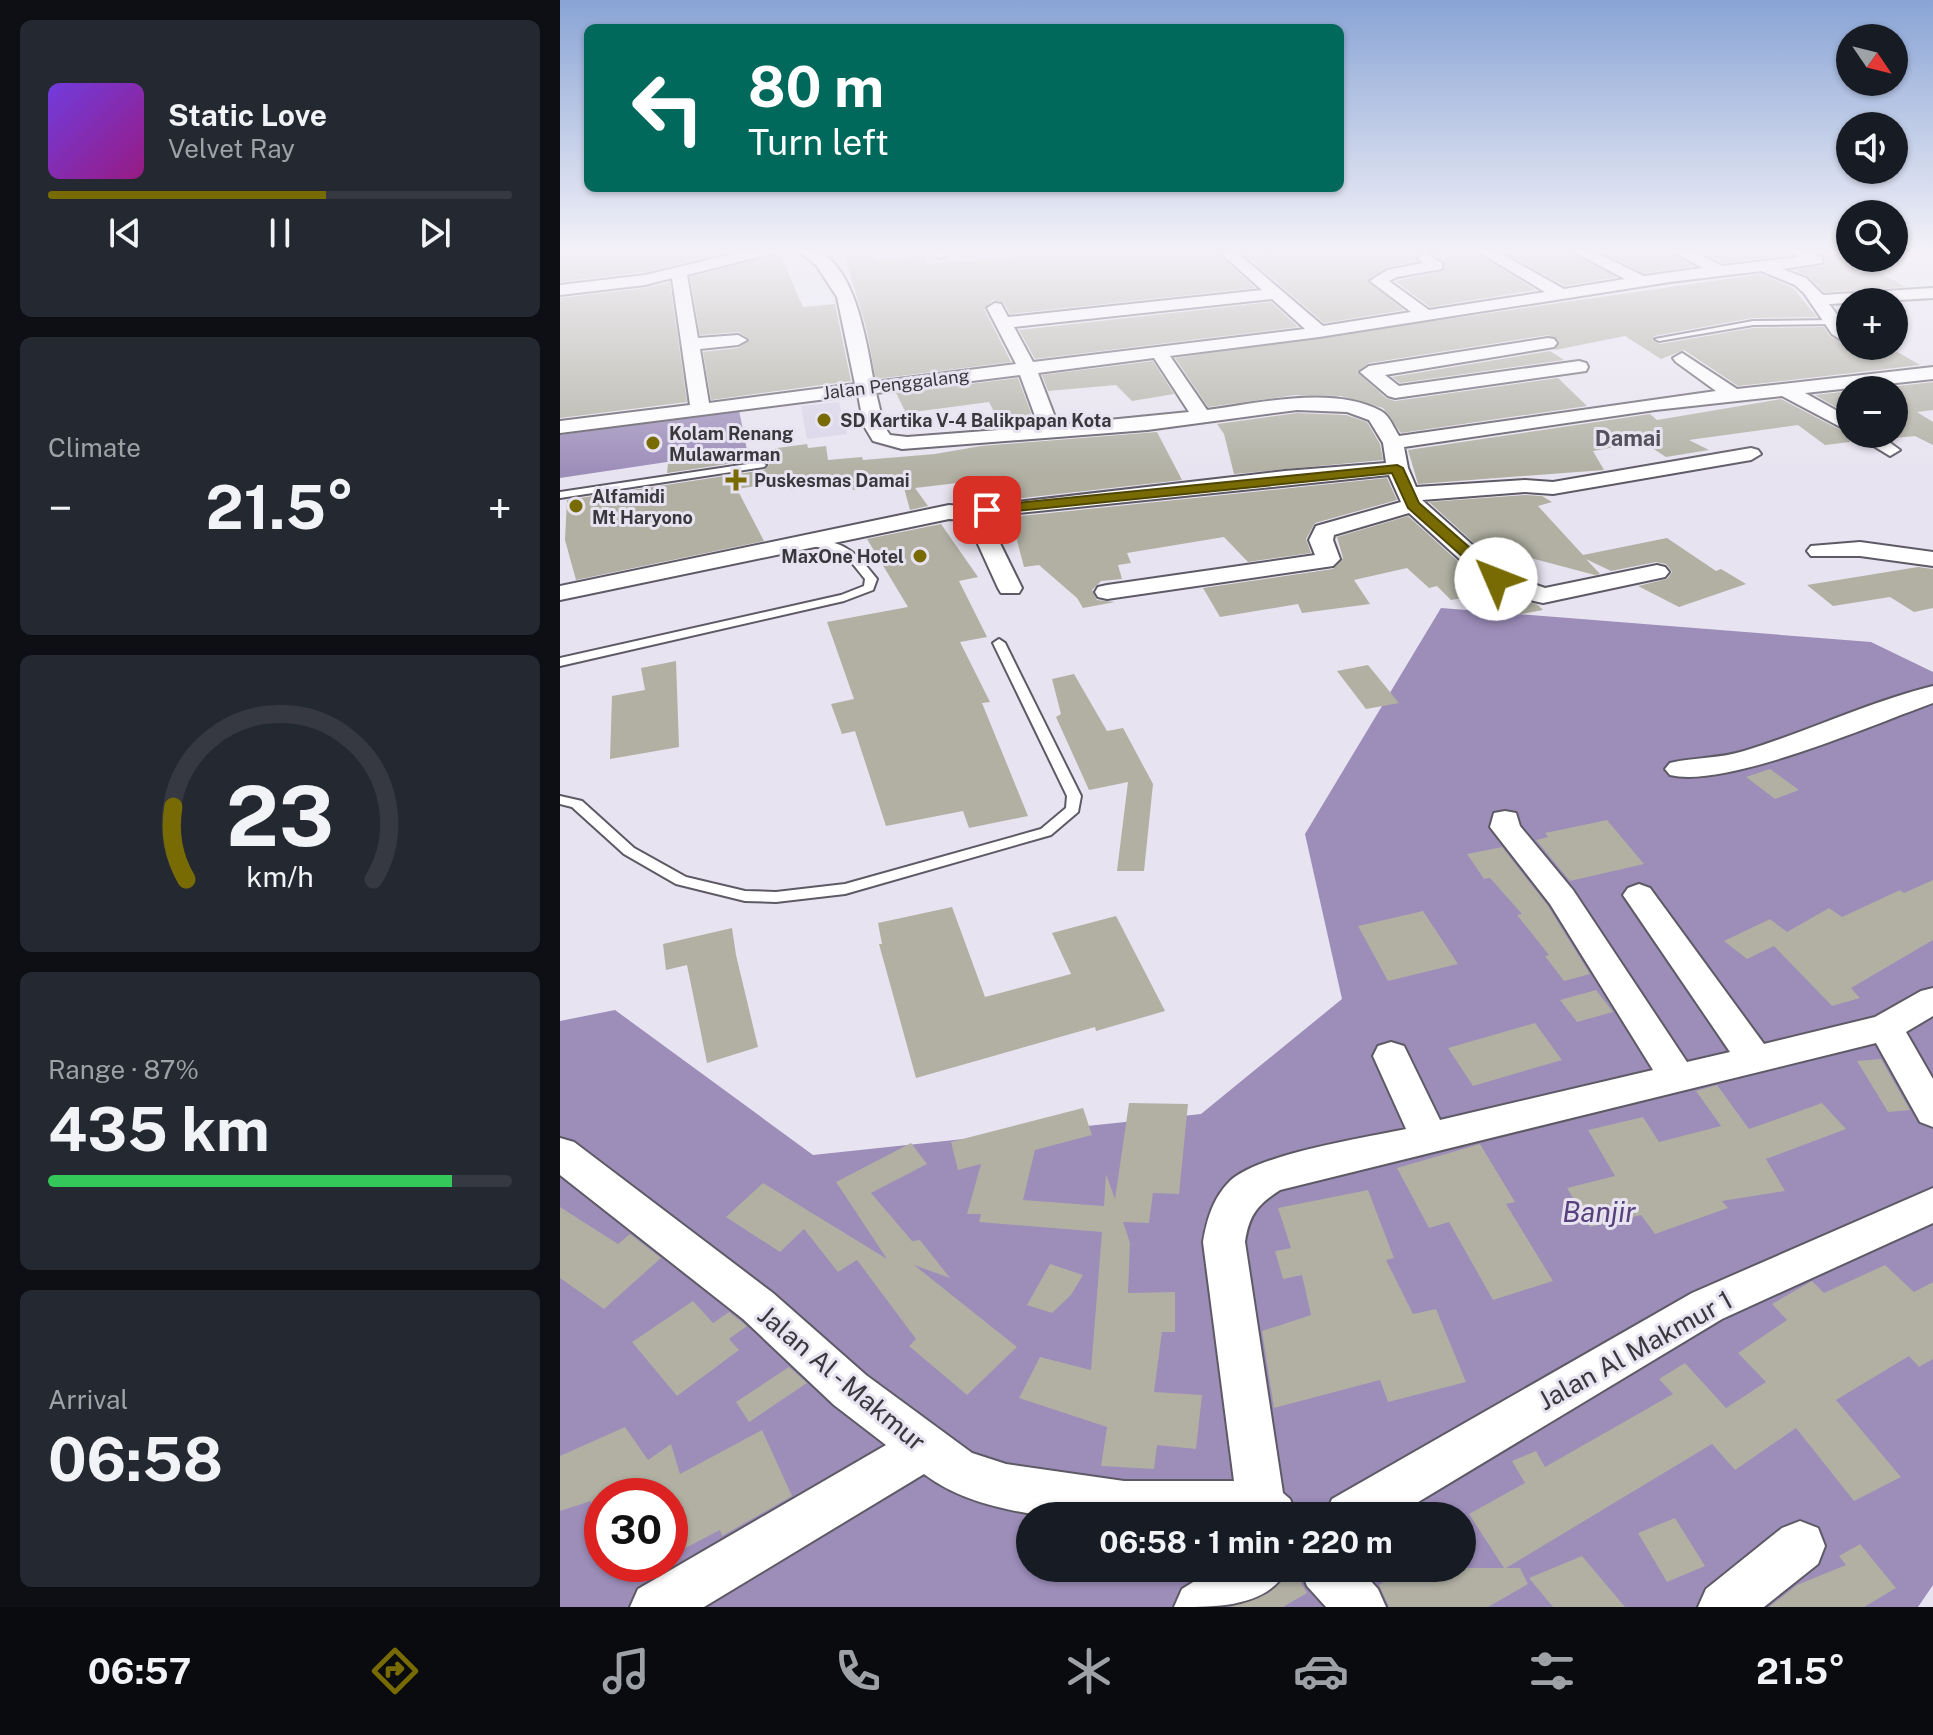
<!DOCTYPE html>
<meta charset="utf-8">
<style>
:root{--surface:#171b24;--page:#242831;--text:#f1f3f6;--muted:#9ea1a6;--line:#363941;--accent:#786b03}
body{margin:0;font-family:"Public Sans",sans-serif;background:var(--page);color:var(--text);height:100vh;display:flex;flex-direction:column;font-size:30px;white-space:nowrap}
*{box-sizing:border-box;margin:0}
p{font-size:26px;color:var(--muted)}
.icon{flex:none;width:44px;height:44px;fill:none;stroke:currentColor;stroke-width:2;stroke-linecap:round;stroke-linejoin:round}
.map{position:relative;flex:1;overflow:hidden}
.side{display:flex;flex-direction:column;gap:20px;padding:20px;background:#0d0f14;width:560px}
.side>*{flex:none}
.guide{position:absolute;left:24px;top:24px;width:760px;height:168px;border-radius:12px;box-shadow:0 2px 6px #0004;background:#00695c;color:#fff;overflow:hidden}
.needle{width:52px;rotate:125deg}
.fabs{position:absolute;left:1276px;top:24px;display:grid;gap:16px}
.fabs a{display:grid;place-items:center;width:72px;height:72px;border-radius:50%;background:var(--surface);box-shadow:0 2px 6px #0004;font-size:40px}
.speed{position:absolute;left:24px;top:1478px;display:flex;gap:16px;font-size:40px;font-weight:700;text-align:center}
.speed>*{display:grid;place-content:center;width:104px;height:104px;border-radius:50%;background:var(--surface);box-shadow:0 2px 6px #0004;line-height:1}
.speed .limit{border:12px solid #d22;background:#fff;color:#111}
.pin{position:absolute;display:grid;place-items:center;width:68px;height:68px;color:#fff;margin:-34px;border-radius:16px;box-shadow:0 4px 12px #0006}
.me{position:absolute;width:88px;margin:-44px;rotate:314deg;stroke-linejoin:round;filter:drop-shadow(0 0 6px #0008)}
.turn{display:flex;align-items:center;gap:28px;height:168px;padding:0 32px;font-size:36px}
.turn .icon{width:104px;height:104px;stroke-width:2.5}
.turn b{display:block;font-size:56px;line-height:68px}
.big{font-size:60px;font-weight:700;line-height:1.1}
.side .card{flex:1;display:flex;flex-direction:column;justify-content:center;gap:12px;min-width:0;padding:0 28px;border-radius:12px;background:var(--page)}
.side .dial{align-items:center;gap:0}
.dial svg{height:208px;overflow:visible;fill:none;stroke:var(--line);stroke-width:7;stroke-linecap:round;text-anchor:middle}
.dial text{fill:var(--text);stroke:none}
.song{display:flex;align-items:center;gap:24px}
.cover{width:96px;height:96px;border-radius:12px;background:linear-gradient(135deg,hsl(260 70% 55%),hsl(310 70% 35%))}
.played{height:8px;border-radius:4px;background:linear-gradient(90deg,var(--accent) 60%,var(--line) 60%)}
.keys{display:flex;justify-content:space-around;direction:ltr}
.heat{display:flex;justify-content:space-between;align-items:center;font-size:44px;direction:ltr}
.charge{height:12px;border-radius:6px;background:linear-gradient(90deg,#34c759 87%,var(--line) 0)}
.trip{position:absolute;left:456px;top:1502px;width:460px;height:80px;border-radius:40px;background:var(--surface);box-shadow:0 2px 6px #0004;font-weight:700;line-height:80px;text-align:center}
.tabs{display:flex;height:128px;justify-content:space-around;align-items:center;background:#090b0e;color:var(--muted)}
.tabs .icon{width:56px;height:56px}
.tabs .active{color:var(--accent)}
.tabs b{font-size:36px;color:var(--text)}
main{display:flex;flex:1;min-height:0}
.map>svg:first-child{display:block}
.built{fill:#dad4e8}
.water{fill:#9c8db9;fill-rule:evenodd}
.building{fill:#b1b0a3}
.lines{fill:none;stroke-linecap:round;stroke-linejoin:round}
.service-casing{stroke:#5e5a65;stroke-width:4}
.minor-casing{stroke:#5e5a65;stroke-width:4}
.service{fill:#fff;fill-rule:evenodd}
.minor{fill:#fff;fill-rule:evenodd}
.route{fill:#786b03;stroke:#4e4602;stroke-width:2}
.poi-dot{fill:#786b03;stroke:#e7e3f0;stroke-width:3}
.labels{text-anchor:middle;dominant-baseline:central;stroke-width:6;stroke-linejoin:round;paint-order:stroke}
.far-street-label{font-size:18px;fill:#39383d;stroke:#e7e3f0}
.far-poi-label{font-size:18px;font-weight:bold;fill:#39383d;stroke:#e7e3f0;text-anchor:start}
.far-quarter-label{font-size:22px;font-weight:bold;fill:#54515c;stroke:#e7e3f0}
.near-street-label{font-size:26px;fill:#39383d;stroke:#e7e3f0}
.near-water-label{font-size:28px;font-style:italic;fill:#57407b;stroke:#e7e3f0}
</style>
<main>
<section class="side">
<div class="card">
<div class="song"><i class="cover"></i><div><b>Static Love</b><p>Velvet Ray</p></div></div>
<div class="played"></div>
<div class="keys"><svg class="icon" aria-label="previous" viewBox="0 0 24 24"><path d="M18 5L8 12l10 7zM5 5v14"/></svg><svg class="icon" aria-label="pause" viewBox="0 0 24 24"><path d="M8 5v14M16 5v14"/></svg><svg class="icon" aria-label="next" viewBox="0 0 24 24"><path d="M6 5l10 7-10 7zM19 5v14"/></svg></div>
</div>
<div class="card"><p>Climate</p>
<div class="heat"><a>−</a><b class="big">21.5°</b><a>+</a></div>
</div>
<div class="card dial"><svg viewBox="0 0 100 80">
<path d="M14 69A42 42 0 1 1 86 69"/>
<path d="M14 69A42 42 0 0 1 9 41" stroke="#786b03"/>
<text x="50" y="56" font-size="32" font-weight="700">23</text>
<text x="50" y="72" font-size="11">km/h</text>
</svg></div>
<div class="card"><p>Range · 87%</p><b class="big">435 km</b><div class="charge"></div></div>
<div class="card"><p>Arrival</p><b class="big">06:58</b></div>
</section>
<div class="map">
<svg width="1373" height="1607" viewBox="0 0 1373 1607">
<rect width="100%" height="100%" fill="#e7e3f0"/>
<path class="built" d="M279,402l8,32 -40,5 -6,-33z"/>
<path class="water" d="M179,410l8,40 -187,28v-43z
M881,608l430,34 62,30v913l-15,22h-1358v-586l55,-11 198,145 388,-41 141,-115 -37,-165zM42,1496h68v68h-68zM470,1516h432v52h-432z"/>
<path class="building" d="M0,249h181l-97,23 -84,10z
M473,249h180l42,39 -245,26 -6,-11 -11,-3 -9,9 27,53 -135,17 -10,-52 -22,-74 29,-2 4,10 47,-5 4,8 94,-7z
M678,249h233l65,41 -106,17 -35,-26 49,-10v-11l-20,-10 -8,5 1,6 -31,6 -19,14 37,29 -80,13z
M939,249h66l51,28 -51,9z
M1035,249h71l27,17 -49,7z
M1136,249h87l7,6 -67,8z
M1253,249h37v9h6l1,15 20,-2 29,16 -82,5 -16,-16 -14,-6 30,-5 -1,-11z
M220,254l23,53 32,-3 16,77 -140,19 -8,-48 35,-4 12,-9 -12,-7 -38,3 -10,-58z
M1201,274l32,14 24,29 -65,1 -98,18 -2,4 8,4 93,-16 71,-1 6,9 18,12 39,-2 33,19 -182,21 -54,-36 -23,9 -36,-23 -70,14 4,-9 -11,-6 -179,28 -12,9 29,26 9,3 163,-23 29,28 -186,27 -18,-25 -42,-12 -46,-1 -87,12 -33,-49z
M110,282l17,120 -127,16v-120l85,-10z
M711,302l27,25 -263,32 -16,-29z
M990,351l14,9 -164,23 -8,-6z
M593,361l21,33 -42,7 -16,-16 -68,6 -6,-16z
M458,378l17,46 -33,3 -13,-25 -83,11 -10,-20z
M1373,382v28l-16,2 16,10v23l-18,-9 -21,2v-48l-21,-1z
M1290,391v24l-35,-20z
M1221,399l69,36v7l-25,3 -27,-20 -109,15 20,10 -43,7 -23,-15 -50,9 11,19 -186,14 -10,-34 242,-36 7,6z
M737,413l49,2 21,7 13,22 3,16 -149,14 -10,-40 -7,-10z
M597,432l25,48 -185,21 -1,-3h-5l-8,-18 -68,8 13,18 -18,4 -7,-26 -50,6 -2,-8 -61,8 -3,-9 -50,8 27,52 -188,39 -11,-40 2,-40 197,-30 5,-5 -8,-6 -94,14 1,-9 18,-4 121,-16 1,4 18,-2 2,14 34,-3 1,3 72,-6 46,-8z
M827,478l10,22 -82,23 -9,16 5,14 -63,9 -24,-25 -97,16 4,10 -13,2 4,14 -21,2 -9,9 5,10 18,2 -32,6 -6,-10 -38,-33 -15,2 -9,-34 -8,1 -5,-16z
M965,495l17,1 10,6 -14,4 45,49 84,-17 49,33 5,-2 25,15 -67,23 -41,-21 29,-7 5,-7 -6,-8 -10,-2 -45,9 -25,-12 14,15 -5,1 -121,-32 -45,-41z
M848,516l77,70 53,19 5,5 -48,9 -22,-23 -22,4 -14,-14 -8,2 -22,-20 -53,12 16,24 -68,9 -4,-9 -78,13 -17,-29 130,-19 10,-11 -6,-21z
M381,524l37,53 -19,4 28,56 -27,5 30,60 -8,1 46,113 -59,12 -6,-17 -77,15 -31,-95 -13,3 -11,-30 23,-5 -27,-77 81,-15 -41,-68z
M1358,567l15,2v39l-19,4 -24,-15 -57,9 -26,-21z
M116,661l3,86 -69,12 2,-63 33,-6 -4,-22z
M808,665l31,38 -33,6 -29,-38z
M514,674l33,57 16,-3 30,56 -9,87h-27l11,-89 -39,8 -33,-73 5,-3 -9,-35z
M1210,769l29,21 -24,9 -29,-22z
M1047,820l37,44 -74,17 -34,-41 12,-3 -3,-4z
M942,847l46,59 42,68 -26,7 -19,-25 4,-1 -32,-40 5,-1 -32,-36 -6,1 -17,-25z
M1373,880v60l-82,48 9,10 -28,8 -58,-60 -27,13 -23,-18 46,-22 17,13 42,-24 13,9 58,-27 4,3z
M392,907l33,90 86,-23 -19,-41 64,-17 49,95 -69,20 -1,-4 -179,51 -37,-134h3l-4,-21z
M863,911l35,53 -70,17 -30,-55z
M172,928l4,27 22,92 -51,16 -20,-98 -21,5 -3,-26z
M1036,990l17,22 -36,10 -17,-22z
M975,1023l27,37 -89,26 -25,-38z
M1321,1059l29,51 -22,2 -31,-51z
M1157,1085l32,44 73,-26 24,26 -80,30 19,32 -63,10 6,7 -73,26 -14,-19 -51,12 -23,-39 48,-12 -27,-46 55,-13 16,25 62,-16 -25,-35z
M569,1103l59,1 -9,90 -26,-1 -4,30 -26,-1 7,21 -2,50 47,-1v40h-13l-8,60 48,3 -6,54 -39,-4 -3,24 -53,-3 6,-39 -88,-29 21,-41 51,13 11,-138 -123,-10 2,-8h-14l14,-50 -23,6 -7,-28 132,-34 9,27 -57,15 -12,50 81,6 2,-32 9,25z
M351,1143l16,21 -56,29 41,48 8,-1 30,38 -36,-13 103,82 -50,48 -58,-49 7,-7 -59,-79 -19,12 -34,-43 -24,23 -54,-35 37,-34 124,76 -51,-77z
M920,1144l35,58 -9,2 47,77 -60,19 -44,-78 -20,6 -32,-60z
M808,1190l26,68 -8,2 27,54 23,-5 30,73 -78,20 -8,-22 -106,28 -12,-77 49,-16 -9,-40 -19,4 -8,-28 16,-3 -13,-40z
M0,1207l58,37 12,-10 31,24 -57,51 -44,-31z
M490,1264l33,11 -12,20 -19,18 -25,-8z
M1325,1265l29,27 19,-10v77l-14,8 -10,-11 -73,44 65,77 -47,24 -58,-73 -61,42 -23,-26 -206,124h14l8,16 -40,23h-99l-10,-22 26,-17h99l-35,-54 56,-31 -13,-22 24,-10 9,16 128,-73 -14,-15 26,-16 41,45 40,-26 -28,-29 49,-33 -15,-16 40,-23 12,12z
M133,1301l20,22 16,-11 18,14 -18,13 10,11 -62,46 -45,-54z
M229,1367l18,16 -58,39 -13,-20z
M65,1427l23,33 23,-16 9,30 82,-44 30,66 -70,40 -2,-6 -50,26v-60h-68v5l-10,5 -1,-5 -31,10v-55z
M1115,1518l30,48 -38,16 -29,-49z
M1300,1544l36,44 -32,19h-95l28,-22 49,-20 -7,-9z
M1022,1556l43,51h-72l-24,-29z
M733,1569l14,24 -24,14h-53l39,-14z"/>
<g class="lines">
<g class="service-casing">
<path id="service" d="M370,249h8l8,7 -7,2z
M1272,320h3v4l-82,1 -94,16 -4,-2 98,-18z
M201,462l5,3 -2,2 -204,31v-6z
M255,541c31,-1 44,15 62,38l-4,11 -29,11 -284,65v-8l281,-63 23,-9 1,-7c-22,-27 -19,-28 -54,-33v-4z
M439,639l6,4 76,153 -3,16 -27,23 -206,59 -69,8 -31,-1 -69,-17 -52,-30 -52,-47 -12,-3v-8l22,5 52,47 52,29 59,14 31,1 69,-8 196,-55 25,-21 1,-12 -74,-153z"/>
</g>
<g class="minor-casing">
<path id="minor" d="M194,249h27l-3,3 -91,23 11,63 40,-3 9,5 -9,5 -38,4 9,54 146,-19 -18,-87 -21,-32 -20,-16c6,0 14,-1 19,1 41,15 52,95 59,132l142,-18 -29,-56 8,-5 6,1 7,13 254,-27 -46,-41h17l90,77 88,-14 -41,-31 17,-11 36,-7 -5,-5 8,-5 16,10v6l-45,8 -8,4 40,29 116,-18 -71,-43h19l71,40 61,-10 -57,-30h20l56,27 58,-8 -33,-19h20l33,17 77,-9 -13,-8h20l16,8v6l-40,6 24,9 17,17 110,-7v10l-104,6 21,28v14l-18,-12 -28,-41 -9,-8 -34,-14 -91,11 -351,55 -149,19 37,54c51,-7 127,-25 174,1 8,4 13,17 18,25l317,-45 -40,-29 -3,-4 9,-5 55,36 196,-22v12l-128,14 45,25v14l-68,-36 -127,14 -251,37 4,21 8,19 109,-7 28,2 198,-34 7,2 3,4 -10,6 -198,34 -28,-2 -103,8 83,74 40,14 112,-23 8,2 4,5 -4,5 -122,26 -9,-2 -47,-17 -78,-71 -75,22 -1,5 7,19 -7,7 -226,33 -9,-2 -3,-5 3,-5 9,-2 208,-30 -6,-15 7,-14 85,-24 -12,-27 -399,41 -1,5 33,67 -3,5h-18l-3,-5 -31,-68 -18,-1 -389,81v-14l389,-81 25,2 311,-36 101,-8 -3,-20 -14,-23 -22,-8 -50,-2 -150,20 -245,19 -29,-8 -9,-15 -6,-31 -298,38v-12l130,-16 -18,-127 -27,7 -85,10v-10l85,-10zM712,299l33,30 -272,33 -19,-35zM594,358l35,54 -131,13 -20,-52zM460,375l19,52 -132,10 -17,-2 -6,-9 -8,-33z
M988,338l6,1 3,4 -3,4 -169,28 14,11 180,-25 7,2 2,4 -2,4 -191,27 -7,-2 -28,-24 9,-6z
M1294,434h24l22,16 -10,6z
M1300,542l73,10v14l-73,-10h-49l-4,-5 4,-5z
M1373,686v17c-59,21 -207,86 -263,72l-5,-6 5,-6c24,-6 49,-4 74,-12 63,-19 124,-49 189,-65z
M945,811l11,2 4,13 53,64 114,172 43,-10 -107,-157 5,-7 11,-4 11,4 114,156 111,-27 46,-26 12,-3v28l-27,16 27,47v48l-13,-5 -44,-79 -596,147c-23,15 -31,25 -35,52l38,251 7,6 7,17h-254c-42,-7 -85,-16 -119,-42l-220,133h-74l8,-18 248,-144 -52,-40 -91,-86 -183,-144v-37l14,4 199,151 93,82 106,78 34,11 118,17h110l-31,-239c4,-23 10,-44 27,-61 28,-27 134,-43 176,-52l-33,-73 5,-10 13,-4 13,4 36,74 213,-50 -103,-166 -60,-77 4,-14z
M1373,1188v35l-211,96 -327,197h-70l7,-17 360,-206z
M1240,1521l18,7 7,18 -7,18 -54,43h-66l8,-18 76,-61z
M656,1568h72c-20,39 -69,39 -114,39l8,-18z
M740,1568h59l19,21 8,18h-60l-19,-21z"/>
</g>
<use href="#service" class="service"/>
<use href="#minor" class="minor"/>
</g>
<linearGradient id="sky" x2="0" y2="1"><stop stop-color="#89a4d5"/><stop offset="0.53" stop-color="#f4f2f8"/><stop offset="1" stop-color="#f4f2f8" stop-opacity="0"/></linearGradient>
<rect width="1373" height="474" fill="url(#sky)"/>
<path class="route" d="M837,465l6,3 16,35 83,73v6h-11l-83,-74 -16,-35 -405,41 -7,-4 7,-4z"/>
<g class="poi-dot">
<circle cx="264" cy="420" r="8"/>
<circle cx="93" cy="443" r="8"/>
<path d="M172 468h8v8h8v8h-8v8h-8v-8h-8v-8h8z"/>
<circle cx="16" cy="506" r="8"/>
<circle cx="360" cy="556" r="8"/>
</g>
<g class="labels">
<g class="far-street-label">
<text transform="translate(336 384) rotate(-7)">Jalan Penggalang</text>
</g>
<g class="far-poi-label">
<text x="280" y="420">SD Kartika V-4 Balikpapan Kota</text>
<text x="109" y="433">Kolam Renang<tspan x="109" dy="21">Mulawarman</tspan></text>
<text x="194" y="480">Puskesmas Damai</text>
<text x="32" y="496">Alfamidi<tspan x="32" dy="21">Mt Haryono</tspan></text>
<text x="344" y="556" text-anchor="end">MaxOne Hotel</text>
</g>
<g class="far-quarter-label">
<text x="1068" y="438">Damai</text>
</g>
<g class="near-street-label">
<text transform="translate(1075 1350) rotate(-29)">Jalan Al Makmur 1</text>
<text transform="translate(282 1378) rotate(40)">Jalan Al - Makmur</text>
</g>
<g class="near-water-label">
<text x="1039" y="1211">Banjir</text>
</g>
</g>
</svg>
<div class="fabs">
<a><svg class="needle" viewBox="-14 -14 28 28"><path d="M0-13l5 13h-10z" fill="#e53935"/><path d="M0 13l5-13h-10z" fill="#9ea1a6"/></svg></a>
<a><svg class="icon" aria-label="sound" viewBox="0 0 24 24"><path d="M4 9h4l5-4v14l-5-4H4zM17 9q2 3 0 6"/></svg></a>
<a><svg class="icon" aria-label="search" viewBox="0 0 24 24"><circle cx="10" cy="10" r="6"/><path d="M15 15l6 6"/></svg></a>
<a>+</a>
<a>−</a>
</div>
<div class="speed"><div class="limit">30</div></div>
<div class="pin" style="left:427px;top:510px;background:#d93025"><svg class="icon" aria-label="arrive" viewBox="0 0 24 24"><path d="M6 21V4h12l-3 4 3 4H6"/></svg></div>
<svg class="me" style="left:936px;top:579px" viewBox="-20 -20 40 40"><circle r="19" fill="#fff"/><path d="M0-13L10 11 0 6-10 11z" fill="#786b03"/></svg>
<div class="trip">06:58 · 1 min · 220 m</div>
<div class="guide">
<div class="turn"><svg class="icon" aria-label="left" viewBox="0 0 24 24"><path d="M17 20v-9H6M10 6l-5 5 5 5"/></svg><div><b>80 m</b>Turn left</div></div>
</div>
</div>
</main>
<nav class="tabs">
<b>06:57</b>
<svg class="icon active" aria-label="directions" viewBox="0 0 24 24"><path d="M12 3l9 9-9 9-9-9zM9 14v-3h6M13 9l2 2-2 2"/></svg>
<svg class="icon" aria-label="music" viewBox="0 0 24 24"><path d="M9 18V5l10-2v13"/><circle cx="6" cy="18" r="3"/><circle cx="16" cy="16" r="3"/></svg>
<svg class="icon" aria-label="phone" viewBox="0 0 24 24"><path d="M5 4h4l2 5-3 2q2 4 5 5l2-3 5 2v4C11 20 4 13 5 4z"/></svg>
<svg class="icon" aria-label="climate" viewBox="0 0 24 24"><path d="M12 3v18M4 7l16 10M4 17L20 7"/></svg>
<svg class="icon" aria-label="car" viewBox="0 0 24 24"><path d="M5 17H2v-5l4-1 3-4h7l3 4 3 1v5h-3M9 17h6M6 11h13"/><circle cx="7" cy="17" r="2"/><circle cx="17" cy="17" r="2"/></svg>
<svg class="icon" aria-label="filters" viewBox="0 0 24 24"><path d="M4 7h16M4 17h16"/><circle cx="9" cy="7" r="2"/><circle cx="15" cy="17" r="2"/></svg>
<b>21.5°</b>
</nav>
